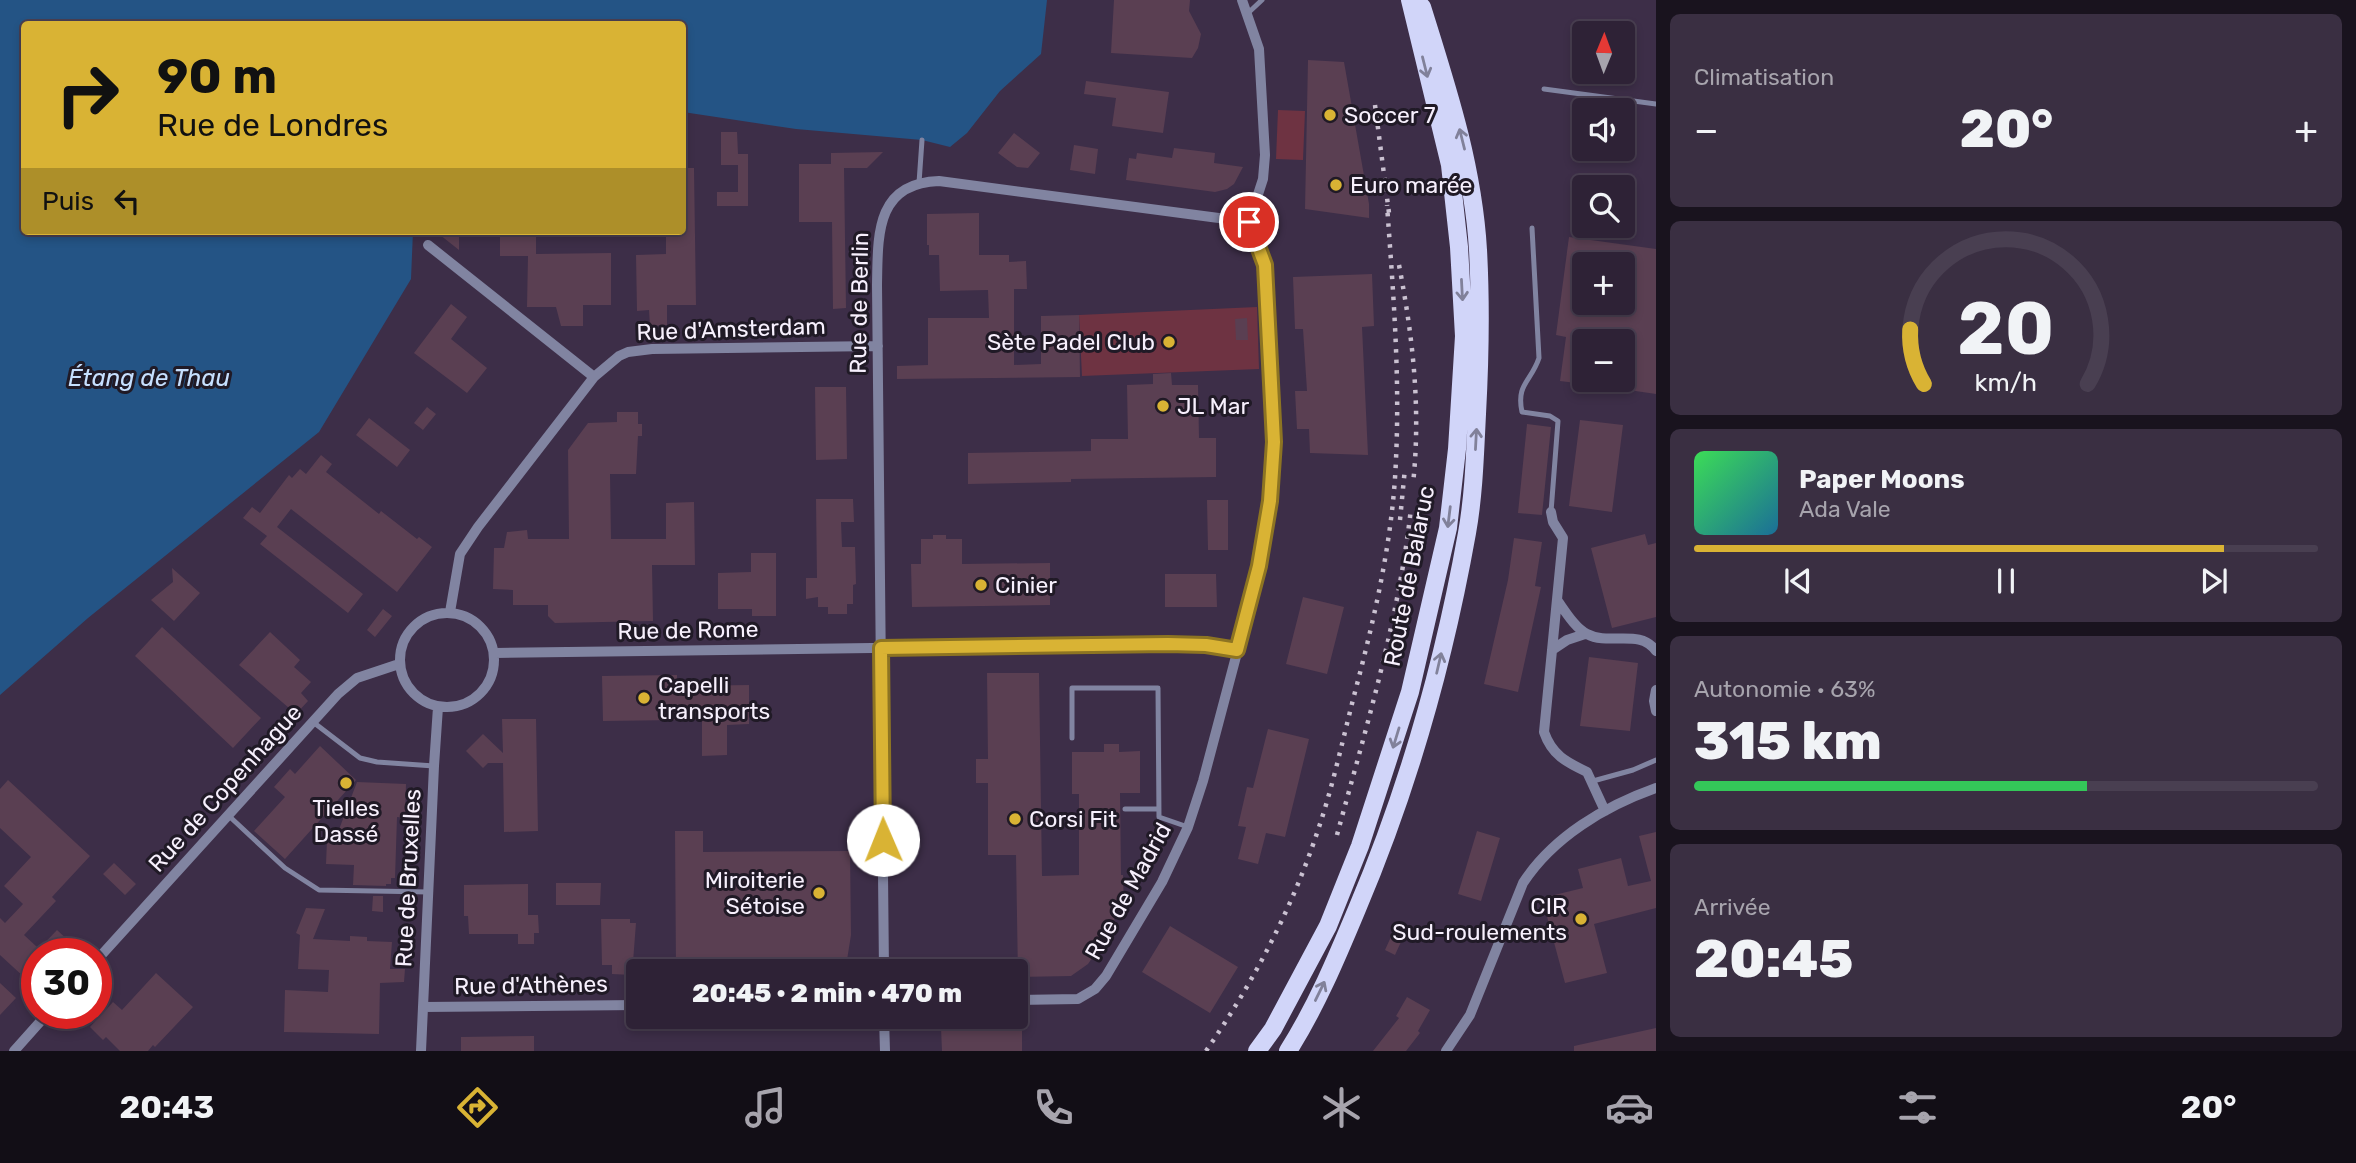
<!DOCTYPE html>
<html lang="fr">
<meta charset="utf-8">
<style>
:root{--surface:#2e2236;--page:#3a2f42;--text:#f1f3f6;--muted:#a7a4ad;--line:#493f51;--accent:#d9b334}
body{margin:0;font-family:Rubik,sans-serif;background:var(--page);color:var(--text);height:100vh;display:flex;flex-direction:column;font-size:26px;white-space:nowrap}
*{box-sizing:border-box;margin:0}
p{font-size:23px;color:var(--muted)}
.icon{flex:none;width:38px;height:38px;fill:none;stroke:currentColor;stroke-width:2;stroke-linecap:round;stroke-linejoin:round}
.map{position:relative;flex:1;overflow:hidden}
.panel{display:flex;flex-direction:column;gap:14px;padding:14px;background:#19131e;width:700px}
.panel>*{flex:none}
.banner{position:absolute;left:21px;top:21px;width:665px;height:214px;border-radius:7px;box-shadow:0 4px 10px #0003,0 0 0 2px var(--line);background:#d9b334;color:#111;overflow:hidden}
.needle{width:46px;rotate:1deg}
.fabs{position:absolute;left:1572px;top:21px;display:grid;gap:14px}
.fabs a{display:grid;place-items:center;width:63px;height:63px;border-radius:7px;background:var(--surface);box-shadow:0 4px 10px #0003,0 0 0 2px var(--line);font-size:35px}
.speed{position:absolute;left:21px;top:938px;display:flex;gap:14px;font-size:35px;font-weight:700;text-align:center}
.speed>*{display:grid;place-content:center;width:91px;height:91px;border-radius:50%;background:var(--surface);box-shadow:0 4px 10px #0003,0 0 0 2px var(--line);line-height:1}
.speed .limit{border:10px solid #d22;background:#fff;color:#111}
.pin{position:absolute;display:grid;place-items:center;width:60px;height:60px;color:#fff;margin:-30px;border:4px solid #fff;border-radius:50%;box-shadow:0 2px 7px #0007}
.me{position:absolute;width:77px;margin:-38px;rotate:359deg;stroke-linejoin:round;filter:drop-shadow(0 0 5px #0008)}
.turn{display:flex;align-items:center;gap:24px;height:147px;padding:0 21px;font-size:32px}
.turn .icon{width:91px;height:91px;stroke-width:2.5}
.turn b{display:block;font-size:49px;line-height:60px}
.then{display:flex;align-items:center;height:66px;padding:0 21px;background:#0003;gap:14px;font-size:26px}
.big{font-size:52px;font-weight:800;line-height:1.1}
.panel .card{flex:1;display:flex;flex-direction:column;justify-content:center;gap:10px;min-width:0;padding:0 24px;border-radius:10px;background:var(--page)}
.panel .dial{align-items:center;gap:0}
.dial svg{height:182px;overflow:visible;fill:none;stroke:var(--line);stroke-width:7;stroke-linecap:round;text-anchor:middle}
.dial text{fill:var(--text);stroke:none}
.song{display:flex;align-items:center;gap:21px}
.cover{width:84px;height:84px;border-radius:10px;background:linear-gradient(135deg,hsl(130 70% 55%),hsl(200 70% 35%))}
.played{height:7px;border-radius:4px;background:linear-gradient(90deg,var(--accent) 85%,var(--line) 85%)}
.keys{display:flex;justify-content:space-around;direction:ltr}
.heat{display:flex;justify-content:space-between;align-items:center;font-size:38px;direction:ltr}
.charge{height:10px;border-radius:5px;background:linear-gradient(90deg,#34c759 63%,var(--line) 0)}
.trip{position:absolute;left:626px;top:959px;width:402px;height:70px;border-radius:7px;background:var(--surface);box-shadow:0 4px 10px #0003,0 0 0 2px var(--line);font-weight:800;line-height:70px;text-align:center}
.tab-bar{display:flex;height:112px;justify-content:space-around;align-items:center;background:#120e16;color:var(--muted)}
.tab-bar .icon{width:49px;height:49px}
.tab-bar .active{color:var(--accent)}
.tab-bar b{font-size:32px;color:var(--text)}
main{display:flex;flex:1;min-height:0}
.map>svg:first-child{display:block}
.green{fill:#6e3342}
.water{fill:#245485}
.building{fill:#5a3f52;fill-rule:evenodd}
.lines{fill:none;stroke-linecap:round;stroke-linejoin:round}
.lane{stroke:#8184a1;stroke-width:5}
.street{stroke:#8184a1;stroke-width:10}
.primary{stroke:#d1d5f9;stroke-width:18}
.rail{stroke:#cac1d1;stroke-width:4.5;stroke-dasharray:3.5 7;stroke-linecap:butt}
.oneway{stroke:#81819a}
.route-casing{stroke:#8d7422;stroke-width:18}
.route{stroke:#d9b334;stroke-width:12}
.poi-dot{fill:#d9b334;stroke:#201a26;stroke-width:2.5}
.labels{text-anchor:middle;dominant-baseline:central;stroke-width:6;stroke-linejoin:round;paint-order:stroke}
.poi-label{font-size:23px;fill:#f7f0fd;stroke:#201a26;text-anchor:start}
.street-label{font-size:23px;fill:#f7f0fd;stroke:#201a26}
.water-label{font-size:24px;font-style:italic;fill:#c6e0ff;stroke:#201a26}
</style>
<main>
<div class="map">
<svg width="1656" height="1051" viewBox="0 0 1656 1051">
<rect width="100%" height="100%" fill="#3d2e48"/>
<path class="green" d="M1278,110l27,1 -2,49 -27,-1z
M1257,307l2,62 -177,7 -3,-61z"/>
<path class="water" d="M0,0h1047l-6,54 -41,37 -33,42 -17,14 -28,-7 -126,-11 -113,-17 -1,-88h-658v207h389l-2,48 -92,153 -231,186 -88,77z"/>
<path class="building" d="M1114,0h76l-1,11 12,23 -3,14 -6,10 -81,-5z
M1308,60l36,2 25,142v14l-64,-9z
M1086,81l83,11 -6,41 -51,-7 4,-28 -32,-4z
M721,132h16l1,22h10v52h-31v-14h21v-27h-17z
M1014,133l26,20 -12,15 -11,-1 -19,-14z
M1074,145l24,4 -3,25 -25,-4z
M1174,148l41,5 -1,10 29,4 -9,17 -7,5 -12,3 -89,-12 3,-22 7,1 1,-6 35,5z
M883,152l-16,16h-23l2,140 -13,1 -1,-87h-33v-58h32v-11z
M682,168h12l2,137h-29v20l-17,1 -1,-16 -12,1 -1,-56 30,-1v-23h16z
M979,213v42h30v7l17,-1 1,28h-13v76l27,-1v-48l38,-1 1,62 -183,2v-13l31,-1v-47h61l-1,-28 -48,1 -1,-36h-10v-10h-2v-31z
M435,231h24v19z
M500,231h36v23l75,-1v52h-28v21h-22l-5,-19h-29l1,-51h-28z
M1569,237l87,12v145l-34,-5v-48h-38v43l-24,-3 6,-44 -10,-2zM1584,264h38v39h-38z
M1372,274l2,52 -12,1 6,128 -58,-2 -1,-24h-12l-2,-38h12l-4,-62h-8l-2,-52z
M451,304l16,13 -16,22 36,29 -20,25 -53,-40z
M1247,318l1,22h-12l-1,-21z
M1171,373l1,12h26l1,53h17v39l-145,2v3l-103,2v-31l123,-2v-12h37l-1,-54 26,-1v-10z
M815,387h31l1,72 -31,1z
M427,407l9,7 -13,16 -9,-7z
M617,412h21v12h4v12h-4l-2,38h-26l1,65h55v-36l28,-1 1,63h-43l1,56 -98,2 -7,-7v-11h-35v-15l-20,-1 1,-41h10l3,-16 20,-2 1,9h41l-1,-89 20,-27 29,-1z
M369,418l41,32 -13,17 -41,-32z
M1580,420l43,5 -11,87 -43,-6z
M1527,424l24,3 -9,88 -24,-2z
M321,455l11,9 -6,8 53,42 2,-3 36,28 2,-2 13,10 -35,45 -106,-83 -14,18 86,67 -15,19 -88,-69 7,-8 -24,-18 9,-11 8,6 29,-38 3,3 8,-9 6,5z
M816,499h37l1,23h-13l1,25h13l1,37 -3,1v19h-6v10h-19v-7h-10v-10l-12,2v-21h11z
M1207,500h21v50h-20z
M1645,534l3,11 8,-2v74l-44,11 -21,-80z
M933,535h13v4h16v25l88,-1v42l-138,2 -1,-43h10v-25h12z
M1514,538l28,4 -7,44 6,1 -23,105 -34,-8 24,-104z
M751,553h25v63h-24v-7h-34v-36l33,-1z
M172,568l28,25 -26,28 -23,-21 22,-18z
M1165,574h51l1,33h-52z
M1303,597l41,10 -17,67 -41,-10z
M383,609l9,7 -17,21 -8,-7z
M162,627l99,91 -28,30 -98,-92z
M270,632l30,28 -6,7 17,15 -10,11 7,8 -12,13 -57,-49z
M1589,657l49,6 -8,68 -50,-5z
M987,673h52l3,203 37,-1v-81h-7v-42h32v-8h15v8l21,-1v42h-20l1,82h2l1,34 -9,1 -1,16 -26,38 -17,12 -53,1 -2,-122h-28v-72h-12v-24h12z
M677,675v6h8v5l64,-1v39l-22,1v30l-25,1v-42h-25v6l-74,1 -1,-45z
M502,719h34l2,112 -34,1 -1,-69h-15l-5,5 -17,-17 17,-17 20,19z
M1268,729l41,10 -24,98 -19,-4 -8,31 -20,-5 8,-32 -8,-1 9,-39 6,1z
M320,746l36,34 -71,79 -31,-28 31,-34 -11,-10 16,-18 5,5z
M8,780l82,76 -38,41 4,4 -32,34 13,12v4l20,-21 26,24h-46v35l-37,-34v-37l5,5 18,-19 -19,-18 27,-29 -31,-29v-39z
M357,782l49,2 -1,34 -8,-1 -2,61h-4v6h-5v2l-33,-1 1,-20 -28,-1 1,-24h8z
M675,831h28v21l147,-1 1,84 -4,25 -17,11h-17v-9h-26v9h-33v-7l-49,1v4l-29,1z
M1477,831l23,7 -19,63 -23,-7z
M1656,832v76l-62,16 13,49 -42,10 -23,-85 41,-10 -5,-19 43,-11 7,28 23,-5 -12,-45z
M114,863l22,21 -11,11 -22,-21z
M556,883h45l-1,22h-44z
M528,884v31h10l1,18h-5v11h-16v-10h-49l-1,-18h-4v-31z
M373,896h10v16l-11,-1z
M306,908l19,1 -12,30 37,2v-5l17,1v4l25,1 -2,27h15l-1,13 -24,1 -1,51 -95,-2 1,-42 43,2 1,-22 -31,-1 2,-34 -4,-2z
M601,919h29v4h6l-4,52 -20,-1v-9h-10z
M1170,926l68,41 -28,46 -68,-41z
M1395,928l10,5 -10,22 -10,-5z
M156,973l37,34 -38,40 -2,-2 -5,6h-28l-14,-14 -3,3 -13,-13 23,-25 9,8z
M0,983l16,15 -16,17z
M1407,997l23,13 -12,21 2,2 -14,18h-33l26,-33 -3,-2z
M1022,1027v24h-80l-1,-23z
M1656,1028v23h-82v-5z
M534,1036v15h-73v-14z"/>
<g class="lines">
<path class="lane" d="M1247,14l15,-14
M1544,89l112,15
M919,183l3,-43
M1532,228l7,130c-8,24 -23,26 -17,54l28,4 8,5 -7,91
M313,722l47,36 17,4 57,4
M1072,738v-50h86l1,129 29,10
M1593,781l40,-11 23,-10
M1125,809h34
M229,816l56,52 34,22 110,2"/>
<path class="street" d="M1242,0l17,49 6,106 -2,24 -14,43
M428,245l166,132
M1551,512l2,10 10,16 -19,194c8,23 22,30 43,40l18,39
M1557,600c8,11 18,28 30,34 22,12 53,-6 69,17
M450,612l10,-58 18,-27 116,-150 25,-21 9,-4 24,-3 226,-3
M400 660a47 47 0 1 1 94 0a47 47 0 1 1-94 0Z
M1552,650l15,-10 18,-6
M495,653l673,-9 39,1 30,5
M1656,690l-2,11 2,10
M96,961l242,-267 19,-16 42,-14
M884,971l-7,-686c1,-49 -2,-102 62,-104l310,41
M1017,1000l61,-1 17,-10 11,-13 56,-94 26,-55 15,-46 57,-215 10,-65 4,-59 -9,-177 -16,-43
M423,1007l216,-2
M884,1017l1,34
M14,1051l34,-38
M421,1051l13,-285 4,-59
M1446,1051l24,-36 53,-132c30,-46 82,-77 133,-95"/>
<path class="primary" d="M1257,1051l16,-22 55,-103 32,-80 50,-154 38,-164 9,-79 7,-113 -5,-89 -9,-82 -40,-165
M1288,1051c28,-44 49,-94 69,-142 51,-120 87,-247 110,-376 7,-39 8,-80 10,-119 3,-55 4,-109 1,-164 -5,-85 -31,-163 -56,-243"/>
<path class="rail" d="M1375,105l14,108
M1399,265c14,73 22,144 14,219
M1400,520l5,-52
M1337,835c29,-107 62,-216 74,-327
M1206,1051c47,-68 86,-142 112,-221 15,-44 25,-92 37,-138 20,-76 38,-154 41,-233 4,-85 -3,-170 -9,-254"/>
</g>
<defs><path id="oneway-shaft" d="M-6 0H5M1.5-3L5.5 0L1.5 3" fill="none" stroke-width="1.6" stroke-linecap="round" stroke-linejoin="round" transform="scale(1.75)"/></defs>
<g class="oneway">
<use href="#oneway-shaft" transform="translate(1425 67) rotate(76)"/>
<use href="#oneway-shaft" transform="translate(1462 139) rotate(-104)"/>
<use href="#oneway-shaft" transform="translate(1462 290) rotate(87)"/>
<use href="#oneway-shaft" transform="translate(1476 439) rotate(-87)"/>
<use href="#oneway-shaft" transform="translate(1449 517) rotate(97)"/>
<use href="#oneway-shaft" transform="translate(1439 663) rotate(-77)"/>
<use href="#oneway-shaft" transform="translate(1396 738) rotate(107)"/>
<use href="#oneway-shaft" transform="translate(1320 991) rotate(-64)"/>
</g>
<g class="lines">
<g class="route-casing">
<path id="route" d="M883,840l-2,-192 287,-4 38,1 31,5 22,-84 11,-65 4,-59 -9,-177 -16,-43"/>
</g>
<use href="#route" class="route"/>
</g>
<g class="poi-dot">
<circle cx="1330" cy="115" r="7"/>
<circle cx="1336" cy="185" r="7"/>
<circle cx="1169" cy="342" r="7"/>
<circle cx="1163" cy="406" r="7"/>
<circle cx="981" cy="585" r="7"/>
<circle cx="644" cy="698" r="7"/>
<circle cx="346" cy="783" r="7"/>
<circle cx="1015" cy="819" r="7"/>
<circle cx="819" cy="893" r="7"/>
<circle cx="1581" cy="919" r="7"/>
</g>
<g class="labels">
<g class="poi-label">
<text x="1344" y="115">Soccer 7</text>
<text x="1350" y="185">Euro marée</text>
<text x="1155" y="342" text-anchor="end">Sète Padel Club</text>
<text x="1177" y="406">JL Mar</text>
<text x="995" y="585">Cinier</text>
<text x="658" y="685">Capelli<tspan x="658" dy="26">transports</tspan></text>
<text x="346" y="808" text-anchor="middle">Tielles<tspan x="346" dy="26">Dassé</tspan></text>
<text x="1029" y="819">Corsi Fit</text>
<text x="805" y="880" text-anchor="end">Miroiterie<tspan x="805" dy="26">Sétoise</tspan></text>
<text x="1567" y="906" text-anchor="end">CIR<tspan x="1567" dy="26">Sud-roulements</tspan></text>
</g>
<g class="street-label">
<text transform="translate(859 303) rotate(-89)">Rue de Berlin</text>
<text transform="translate(731 329) rotate(-2)">Rue d'Amsterdam</text>
<text transform="translate(1409 576) rotate(-79)">Route de Balaruc</text>
<text transform="translate(688 630) rotate(-1)">Rue de Rome</text>
<text transform="translate(225 788) rotate(-48)">Rue de Copenhague</text>
<text transform="translate(408 878) rotate(-87)">Rue de Bruxelles</text>
<text transform="translate(1128 891) rotate(-61)">Rue de Madrid</text>
<text transform="translate(531 985) rotate(-1)">Rue d'Athènes</text>
</g>
<g class="water-label">
<text x="149" y="378">Étang de Thau</text>
</g>
</g>
</svg>
<div class="fabs">
<a><svg class="needle" viewBox="-14 -14 28 28"><path d="M0-13l5 13h-10z" fill="#e53935"/><path d="M0 13l5-13h-10z" fill="#a7a4ad"/></svg></a>
<a><svg class="icon" aria-label="sound" viewBox="0 0 24 24"><path d="M4 9h4l5-4v14l-5-4H4zM17 9q2 3 0 6"/></svg></a>
<a><svg class="icon" aria-label="search" viewBox="0 0 24 24"><circle cx="10" cy="10" r="6"/><path d="M15 15l6 6"/></svg></a>
<a>+</a>
<a>−</a>
</div>
<div class="speed"><div class="limit">30</div></div>
<div class="pin" style="left:1249px;top:222px;background:#d93025"><svg class="icon" aria-label="arrive" viewBox="0 0 24 24"><path d="M6 21V4h12l-3 4 3 4H6"/></svg></div>
<svg class="me" style="left:883px;top:840px" viewBox="-20 -20 40 40"><circle r="19" fill="#fff"/><path d="M0-13L10 11 0 6-10 11z" fill="#d9b334"/></svg>
<div class="trip">20:45 · 2 min · 470 m</div>
<div class="banner">
<div class="turn"><svg class="icon" aria-label="right" viewBox="0 0 24 24"><path d="M7 20v-9h11M14 6l5 5-5 5"/></svg><div><b>90 m</b>Rue de Londres</div></div>
<div class="then">Puis<svg class="icon" aria-label="left" viewBox="0 0 24 24"><path d="M17 20v-9H6M10 6l-5 5 5 5"/></svg></div>
</div>
</div>
<section class="panel">
<div class="card"><p>Climatisation</p>
<div class="heat"><a>−</a><b class="big">20°</b><a>+</a></div>
</div>
<div class="card dial"><svg viewBox="0 0 100 80">
<path d="M14 69A42 42 0 1 1 86 69"/>
<path d="M14 69A42 42 0 0 1 8 45" stroke="#d9b334"/>
<text x="50" y="56" font-size="32" font-weight="700">20</text>
<text x="50" y="72" font-size="11">km/h</text>
</svg></div>
<div class="card">
<div class="song"><i class="cover"></i><div><b>Paper Moons</b><p>Ada Vale</p></div></div>
<div class="played"></div>
<div class="keys"><svg class="icon" aria-label="previous" viewBox="0 0 24 24"><path d="M18 5L8 12l10 7zM5 5v14"/></svg><svg class="icon" aria-label="pause" viewBox="0 0 24 24"><path d="M8 5v14M16 5v14"/></svg><svg class="icon" aria-label="next" viewBox="0 0 24 24"><path d="M6 5l10 7-10 7zM19 5v14"/></svg></div>
</div>
<div class="card"><p>Autonomie · 63%</p><b class="big">315 km</b><div class="charge"></div></div>
<div class="card"><p>Arrivée</p><b class="big">20:45</b></div>
</section>
</main>
<nav class="tab-bar">
<b>20:43</b>
<svg class="icon active" aria-label="directions" viewBox="0 0 24 24"><path d="M12 3l9 9-9 9-9-9zM9 14v-3h6M13 9l2 2-2 2"/></svg>
<svg class="icon" aria-label="music" viewBox="0 0 24 24"><path d="M9 18V5l10-2v13"/><circle cx="6" cy="18" r="3"/><circle cx="16" cy="16" r="3"/></svg>
<svg class="icon" aria-label="phone" viewBox="0 0 24 24"><path d="M5 4h4l2 5-3 2q2 4 5 5l2-3 5 2v4C11 20 4 13 5 4z"/></svg>
<svg class="icon" aria-label="climate" viewBox="0 0 24 24"><path d="M12 3v18M4 7l16 10M4 17L20 7"/></svg>
<svg class="icon" aria-label="car" viewBox="0 0 24 24"><path d="M5 17H2v-5l4-1 3-4h7l3 4 3 1v5h-3M9 17h6M6 11h13"/><circle cx="7" cy="17" r="2"/><circle cx="17" cy="17" r="2"/></svg>
<svg class="icon" aria-label="filters" viewBox="0 0 24 24"><path d="M4 7h16M4 17h16"/><circle cx="9" cy="7" r="2"/><circle cx="15" cy="17" r="2"/></svg>
<b>20°</b>
</nav>
